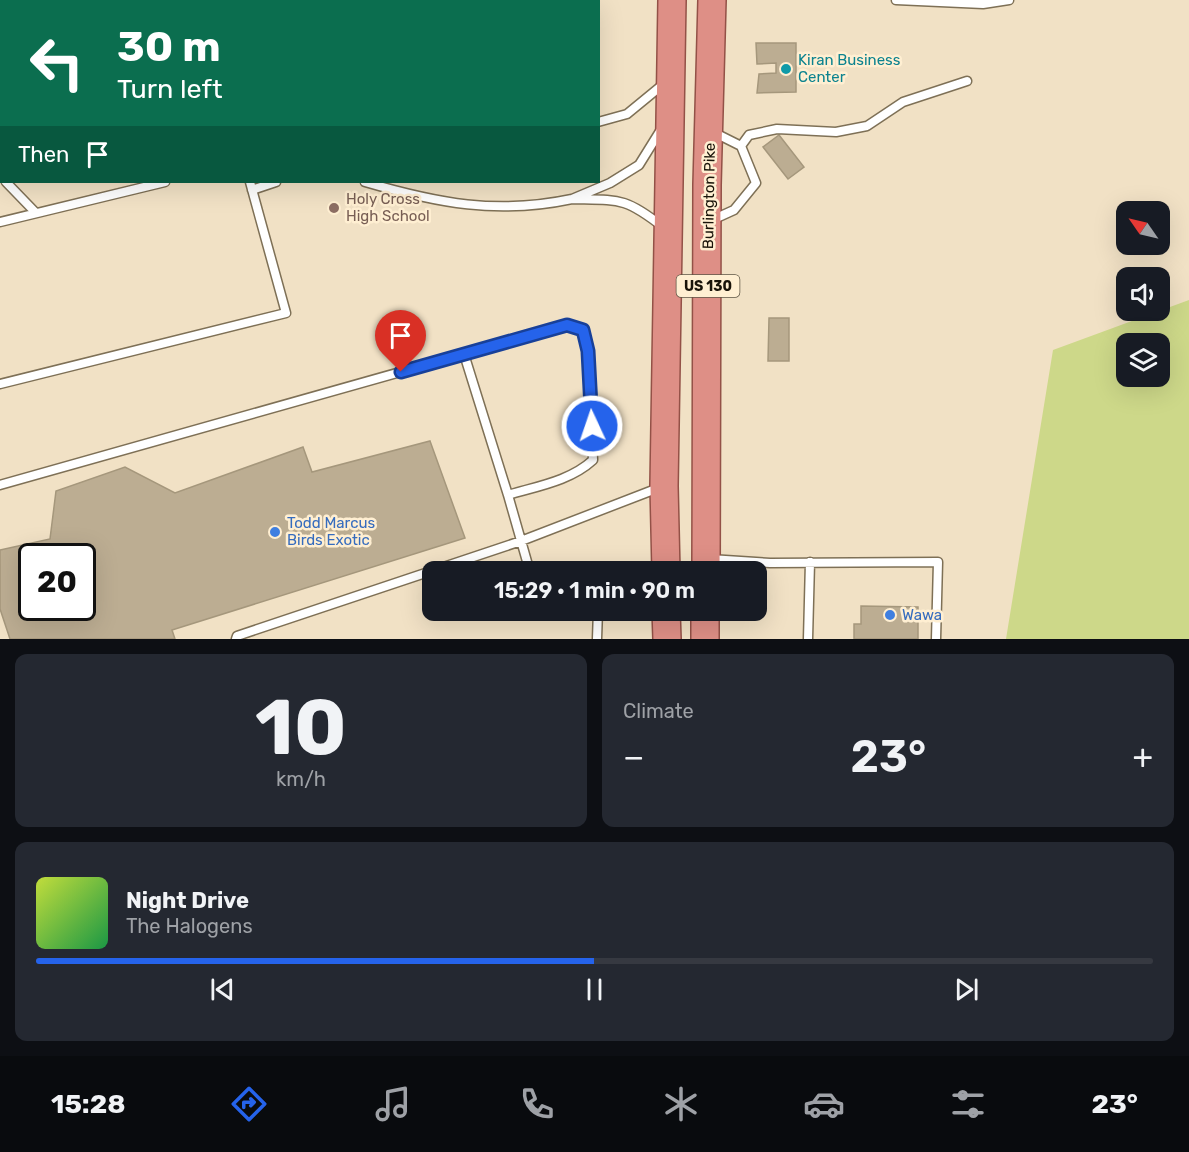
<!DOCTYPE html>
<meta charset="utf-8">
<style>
:root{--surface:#171b24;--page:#242831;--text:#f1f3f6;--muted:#9ea1a6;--line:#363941;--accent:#2563eb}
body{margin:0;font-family:Rubik,sans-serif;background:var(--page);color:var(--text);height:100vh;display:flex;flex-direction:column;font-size:22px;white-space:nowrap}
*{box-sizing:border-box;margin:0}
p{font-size:20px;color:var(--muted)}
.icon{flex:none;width:33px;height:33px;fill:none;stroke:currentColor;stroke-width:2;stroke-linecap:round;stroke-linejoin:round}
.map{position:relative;height:639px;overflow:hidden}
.side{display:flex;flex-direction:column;gap:15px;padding:15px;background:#0d0f14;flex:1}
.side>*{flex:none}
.guide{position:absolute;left:0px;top:0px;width:600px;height:183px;box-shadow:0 6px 24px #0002;background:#0b6e4f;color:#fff;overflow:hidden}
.needle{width:39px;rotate:304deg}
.buttons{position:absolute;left:1116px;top:201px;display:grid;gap:12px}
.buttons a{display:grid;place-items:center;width:54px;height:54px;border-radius:12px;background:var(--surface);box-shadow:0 6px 24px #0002;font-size:30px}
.speed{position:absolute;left:18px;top:543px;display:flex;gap:12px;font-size:30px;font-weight:700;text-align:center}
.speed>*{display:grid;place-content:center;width:78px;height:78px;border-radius:50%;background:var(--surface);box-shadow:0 6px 24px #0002;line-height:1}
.speed .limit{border:3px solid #111;border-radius:9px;background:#fff;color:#111}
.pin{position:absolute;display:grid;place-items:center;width:51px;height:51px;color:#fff;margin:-62px -26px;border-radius:50% 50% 50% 0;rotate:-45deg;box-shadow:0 0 6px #0007}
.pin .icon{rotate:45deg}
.me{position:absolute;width:66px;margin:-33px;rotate:357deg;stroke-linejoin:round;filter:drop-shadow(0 0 4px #0008)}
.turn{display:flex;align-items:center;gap:21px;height:126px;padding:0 18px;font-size:27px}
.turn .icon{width:78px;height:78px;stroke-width:2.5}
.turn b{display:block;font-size:42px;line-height:51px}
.then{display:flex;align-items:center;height:57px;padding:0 18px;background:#0003;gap:12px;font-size:22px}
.big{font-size:45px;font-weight:600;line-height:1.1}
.side .card{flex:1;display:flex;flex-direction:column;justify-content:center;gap:9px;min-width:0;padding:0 21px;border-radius:12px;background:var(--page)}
.side .dial{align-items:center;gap:0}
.dial b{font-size:78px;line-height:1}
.song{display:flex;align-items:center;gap:18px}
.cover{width:72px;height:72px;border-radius:9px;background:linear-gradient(135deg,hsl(70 70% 55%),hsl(140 70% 35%))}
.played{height:6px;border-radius:3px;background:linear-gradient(90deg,var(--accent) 50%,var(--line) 50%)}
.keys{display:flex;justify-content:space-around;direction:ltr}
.heat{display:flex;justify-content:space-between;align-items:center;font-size:33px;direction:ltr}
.side .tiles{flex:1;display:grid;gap:15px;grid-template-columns:1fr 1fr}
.card:last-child{grid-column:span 2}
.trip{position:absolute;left:422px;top:561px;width:345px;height:60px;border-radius:12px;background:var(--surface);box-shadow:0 6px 24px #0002;font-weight:600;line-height:60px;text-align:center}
.tabs{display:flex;height:96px;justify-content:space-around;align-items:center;background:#090b0e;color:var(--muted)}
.tabs .icon{width:42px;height:42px}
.tabs .current{color:var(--accent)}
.tabs b{font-size:27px;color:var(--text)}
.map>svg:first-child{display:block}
.green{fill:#cdd889;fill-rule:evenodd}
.building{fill:#bcad92;stroke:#a5977c;stroke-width:1.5;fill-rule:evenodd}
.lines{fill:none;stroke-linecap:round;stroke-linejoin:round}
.service-casing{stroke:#7e7056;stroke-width:11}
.trunk-casing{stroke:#935147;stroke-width:30}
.path{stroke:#867b68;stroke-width:4;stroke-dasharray:4.5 4.5;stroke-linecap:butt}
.service{stroke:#fff;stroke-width:8}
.trunk{stroke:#de8f86;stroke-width:27}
.route-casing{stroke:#184099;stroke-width:15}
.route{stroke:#2563eb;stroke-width:10}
.culture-dot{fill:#0f9aa8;stroke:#ffefd2;stroke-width:2}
.education-dot{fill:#8d6e63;stroke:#ffefd2;stroke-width:2}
.shop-dot{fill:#3f7fe0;stroke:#ffefd2;stroke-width:2}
.labels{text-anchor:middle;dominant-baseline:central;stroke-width:5;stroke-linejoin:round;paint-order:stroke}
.shield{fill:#ffefd2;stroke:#5e5545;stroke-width:1.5}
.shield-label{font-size:14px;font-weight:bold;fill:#191309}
.culture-label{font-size:15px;fill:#0d838f;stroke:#ffefd2;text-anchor:start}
.street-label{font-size:15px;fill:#191309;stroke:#ffefd2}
.education-label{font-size:15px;fill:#785e54;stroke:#ffefd2;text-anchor:start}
.shop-label{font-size:15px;fill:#366cbe;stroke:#ffefd2;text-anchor:start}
</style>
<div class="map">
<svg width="1189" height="639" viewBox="0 0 1189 639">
<rect width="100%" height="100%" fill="#f1e1c5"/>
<path class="green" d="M1189,300v339h-183l47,-289zM1126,344h34v32h-34z"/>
<path class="building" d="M522,0h66l-66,2z
M756,43h40v49l-39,1 2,-19 17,-1v-10l-19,1z
M779,135l25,32 -16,12 -25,-32z
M769,318h20v43h-21z
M430,441l35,97 -293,92 3,9h-165l-10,-30v-59l50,-11 6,-48 69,-24 50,26 128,-46 9,25zM32,556h50v52h-50z
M861,606l57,1v32h-64v-15h7z"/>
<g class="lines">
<g class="service-casing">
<path id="service" d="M90,0l2,2
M466,0l1,2
M896,0l87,4 26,-4
M8,2v-2
M598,122l29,-8 39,-32
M662,128l-23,37 -29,18 -38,16c47,1 53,-2 91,28
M741,146l8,-11 28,-6 59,3 31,-6 36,-24 64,-21
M0,177l2,-1
M6,182l29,30
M365,182c72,21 132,33 207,17
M252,190l24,-8
M712,220l22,-10 22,-27 -15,-37 -28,-14
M0,222l165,-40
M464,354l44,141
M0,384l286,-71 -36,-131
M0,485l567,-160 16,5 5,21 5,109c-23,21 -55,26 -85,35l22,77
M710,559l60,4 168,-1 -2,77
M236,639l1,-3 284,-95 140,-54
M597,639l1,-29
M808,639l2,-77"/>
</g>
<g class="trunk-casing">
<path id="trunk" d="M666,572l-2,-86 8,-486
M706,572l1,-387 5,-185
M666,610l1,29
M705,639v-29"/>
</g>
<path class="path" d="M375,0v2"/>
<use href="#service" class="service"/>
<use href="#trunk" class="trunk"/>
</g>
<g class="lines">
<g class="route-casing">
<path id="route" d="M401,372l166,-47 16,5 5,21 4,75"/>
</g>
<use href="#route" class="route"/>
</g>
<circle class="culture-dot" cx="786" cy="69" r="6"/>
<circle class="education-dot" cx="334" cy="208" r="6"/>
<g class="shop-dot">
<circle cx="275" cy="532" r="6"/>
<circle cx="890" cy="615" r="6"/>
</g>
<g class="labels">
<rect class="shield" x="676.5" y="275" width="63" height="22" rx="4.5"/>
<g class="shield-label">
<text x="708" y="286">US 130</text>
</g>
<g class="culture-label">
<text x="798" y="60">Kiran Business<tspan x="798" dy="17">Center</tspan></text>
</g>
<g class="street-label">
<text transform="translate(709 196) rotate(-89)">Burlington Pike</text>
</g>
<g class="education-label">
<text x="346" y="199">Holy Cross<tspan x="346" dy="17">High School</tspan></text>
</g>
<g class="shop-label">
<text x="287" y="523">Todd Marcus<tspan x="287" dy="17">Birds Exotic</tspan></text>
<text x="902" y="615">Wawa</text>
</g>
</g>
</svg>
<div class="buttons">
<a><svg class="needle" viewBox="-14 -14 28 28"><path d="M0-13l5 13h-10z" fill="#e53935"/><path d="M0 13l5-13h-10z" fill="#9ea1a6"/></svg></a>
<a><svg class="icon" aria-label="sound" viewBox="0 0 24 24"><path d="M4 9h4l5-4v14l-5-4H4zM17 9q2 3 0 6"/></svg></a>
<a><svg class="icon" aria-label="layers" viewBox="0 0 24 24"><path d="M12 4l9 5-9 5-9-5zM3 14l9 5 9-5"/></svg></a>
</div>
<div class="speed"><div class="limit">20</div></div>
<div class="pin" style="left:401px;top:372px;background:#d93025"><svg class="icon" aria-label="arrive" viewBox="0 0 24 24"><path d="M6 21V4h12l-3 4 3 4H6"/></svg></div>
<svg class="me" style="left:592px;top:426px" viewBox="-20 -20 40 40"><circle r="17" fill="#2563eb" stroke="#fff" stroke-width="3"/><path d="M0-11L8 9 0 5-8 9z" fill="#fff"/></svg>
<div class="trip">15:29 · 1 min · 90 m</div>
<div class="guide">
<div class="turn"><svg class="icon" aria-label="left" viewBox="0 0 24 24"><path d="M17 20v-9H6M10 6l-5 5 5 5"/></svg><div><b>30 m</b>Turn left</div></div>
<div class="then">Then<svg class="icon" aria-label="arrive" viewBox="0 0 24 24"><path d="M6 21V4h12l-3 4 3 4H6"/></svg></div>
</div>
</div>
<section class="side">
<div class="tiles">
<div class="card dial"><b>10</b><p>km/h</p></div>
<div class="card"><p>Climate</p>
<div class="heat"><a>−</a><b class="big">23°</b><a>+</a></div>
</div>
<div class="card">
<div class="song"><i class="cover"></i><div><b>Night Drive</b><p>The Halogens</p></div></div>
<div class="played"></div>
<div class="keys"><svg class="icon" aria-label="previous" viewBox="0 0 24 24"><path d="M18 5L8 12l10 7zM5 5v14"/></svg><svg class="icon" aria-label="pause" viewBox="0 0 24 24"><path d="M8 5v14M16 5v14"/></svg><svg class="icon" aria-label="next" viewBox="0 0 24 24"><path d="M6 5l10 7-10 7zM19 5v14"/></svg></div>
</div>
</div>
</section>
<nav class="tabs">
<b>15:28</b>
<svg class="icon current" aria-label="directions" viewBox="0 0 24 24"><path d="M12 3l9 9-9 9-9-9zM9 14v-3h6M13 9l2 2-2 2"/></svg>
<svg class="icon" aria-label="music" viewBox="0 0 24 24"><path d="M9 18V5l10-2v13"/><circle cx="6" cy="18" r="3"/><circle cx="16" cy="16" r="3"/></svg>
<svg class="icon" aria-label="phone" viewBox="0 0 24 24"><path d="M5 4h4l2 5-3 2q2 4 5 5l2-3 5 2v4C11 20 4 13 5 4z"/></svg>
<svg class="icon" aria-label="climate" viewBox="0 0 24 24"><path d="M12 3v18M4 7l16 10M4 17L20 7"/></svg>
<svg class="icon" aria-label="car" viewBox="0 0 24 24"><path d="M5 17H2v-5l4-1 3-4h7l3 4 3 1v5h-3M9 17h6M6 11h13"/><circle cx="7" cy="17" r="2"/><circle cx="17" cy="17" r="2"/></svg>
<svg class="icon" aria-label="filters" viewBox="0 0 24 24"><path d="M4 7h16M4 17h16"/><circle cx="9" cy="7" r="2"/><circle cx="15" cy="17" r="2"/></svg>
<b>23°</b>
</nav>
